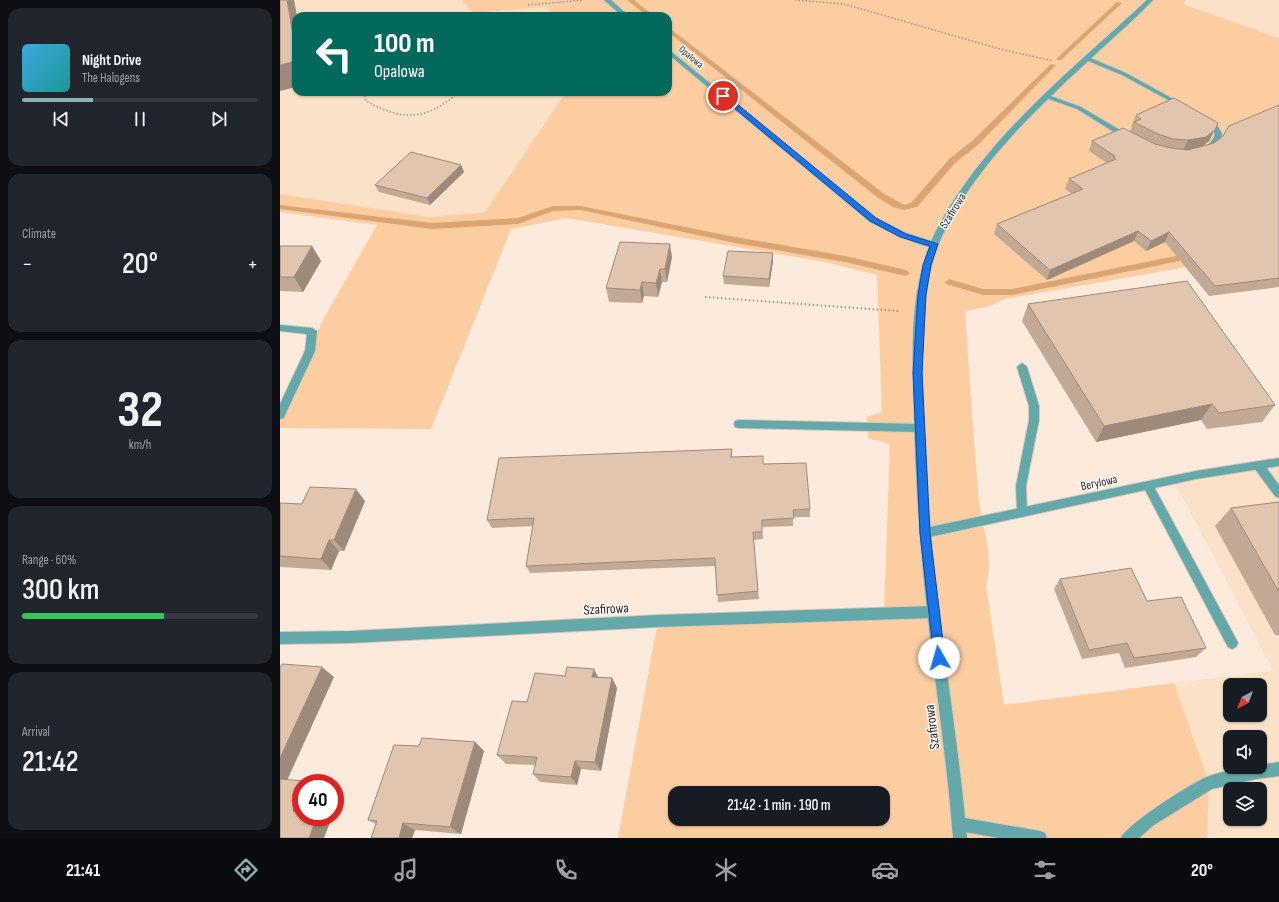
<!DOCTYPE html>
<meta charset="utf-8">
<style>
:root{--surface:#171b24;--page:#20242c;--text:#f1f3f6;--muted:#9ea1a6;--line:#363941;--accent:#8eb3b5}
body{margin:0;font-family:"Sofia Sans Condensed",sans-serif;background:var(--page);color:var(--text);height:100vh;display:flex;flex-direction:column;font-size:15px;white-space:nowrap}
*{box-sizing:border-box;margin:0}
p{font-size:13px;color:var(--muted)}
.icon{flex:none;width:22px;height:22px;fill:none;stroke:currentColor;stroke-width:2;stroke-linecap:round;stroke-linejoin:round}
.map{position:relative;flex:1;overflow:hidden}
.drawer{display:flex;flex-direction:column;gap:8px;padding:8px;background:#0d0f14;width:280px}
.drawer>*{flex:none}
.guide{position:absolute;left:12px;top:12px;width:380px;height:84px;border-radius:12px;box-shadow:0 1px 3px #0004;background:#00695c;color:#fff;overflow:hidden}
.needle{width:26px;rotate:222deg}
.buttons{position:absolute;left:943px;top:678px;display:grid;gap:8px}
.buttons a{display:grid;place-items:center;width:44px;height:44px;border-radius:8px;background:var(--surface);box-shadow:0 1px 3px #0004;font-size:20px}
.speed{position:absolute;left:12px;top:774px;display:flex;gap:8px;font-size:20px;font-weight:700;text-align:center}
.speed>*{display:grid;place-content:center;width:52px;height:52px;border-radius:50%;background:var(--surface);box-shadow:0 1px 3px #0004;line-height:1}
.speed .limit{border:6px solid #d22;background:#fff;color:#111}
.pin{position:absolute;display:grid;place-items:center;width:34px;height:34px;color:#fff;margin:-17px;border:2px solid #fff;border-radius:50%;box-shadow:0 1px 4px #0007}
.me{position:absolute;width:44px;margin:-22px;rotate:353deg;stroke-linejoin:round;filter:drop-shadow(0 0 3px #0008)}
.turn{display:flex;align-items:center;gap:14px;height:84px;padding:0 16px;font-size:18px}
.turn .icon{width:52px;height:52px;stroke-width:2.5}
.turn b{display:block;font-size:28px;line-height:34px}
.big{font-size:30px;font-weight:600;line-height:1.1}
.drawer .widget{flex:1;display:flex;flex-direction:column;justify-content:center;gap:6px;min-width:0;padding:0 14px;border-radius:12px;background:var(--page)}
.drawer .dial{align-items:center;gap:0}
.dial b{font-size:52px;line-height:1}
.song{display:flex;align-items:center;gap:12px}
.cover{width:48px;height:48px;border-radius:6px;background:linear-gradient(135deg,hsl(200 70% 55%),hsl(180 70% 35%))}
.played{height:4px;border-radius:2px;background:linear-gradient(90deg,var(--accent) 30%,var(--line) 30%)}
.keys{display:flex;justify-content:space-around;direction:ltr}
.heat{display:flex;justify-content:space-between;align-items:center;font-size:22px;direction:ltr}
.charge{height:6px;border-radius:3px;background:linear-gradient(90deg,#34c759 60%,var(--line) 0)}
.trip{position:absolute;left:388px;top:786px;width:222px;height:40px;border-radius:12px;background:var(--surface);box-shadow:0 1px 3px #0004;font-weight:600;line-height:40px;text-align:center}
.tabs{display:flex;height:64px;justify-content:space-around;align-items:center;background:#090b0e;color:var(--muted)}
.tabs .icon{width:28px;height:28px}
.tabs .selected{color:var(--accent)}
.tabs b{font-size:18px;color:var(--text)}
main{display:flex;flex:1;min-height:0}
.map>svg:first-child{display:block}
.built{fill:#fce1c9;fill-rule:evenodd}
.green{fill:#fdcda2;fill-rule:evenodd}
.lines{fill:none;stroke-linecap:round;stroke-linejoin:round}
.stream{fill:#dba573;fill-rule:evenodd}
.service-casing{stroke:#d7c8ba;stroke-width:2}
.minor-casing{stroke:#d7c8ba;stroke-width:2}
.tertiary-casing{stroke:#d7c8ba;stroke-width:2}
.path-far1{stroke:#a19387;stroke-width:1.5;stroke-dasharray:1.5 2;stroke-linecap:butt}
.path{stroke:#a19387;stroke-width:2;stroke-dasharray:1.5 2.5;stroke-linecap:butt}
.service{fill:#65a8a9;fill-rule:evenodd}
.minor{fill:#65a8a9;fill-rule:evenodd}
.tertiary{fill:#65a8a9;fill-rule:evenodd}
.wall{fill:#c2a996}
.shaded-wall{fill:#9e8a7a}
.building{fill:#e1c5ae;stroke:#9e8a7a}
.route{fill:#1a73e8;stroke:#114b97}
.labels{text-anchor:middle;dominant-baseline:central;stroke-width:3;stroke-linejoin:round;paint-order:stroke}
.far-street-label{font-size:10px;fill:#31271d;stroke:#fcfcfc}
.street-label{font-size:12px;fill:#31271d;stroke:#fcfcfc}
.near-street-label{font-size:14px;fill:#31271d;stroke:#fcfcfc}
</style>
<main>
<section class="drawer">
<div class="widget">
<div class="song"><i class="cover"></i><div><b>Night Drive</b><p>The Halogens</p></div></div>
<div class="played"></div>
<div class="keys"><svg class="icon" aria-label="previous" viewBox="0 0 24 24"><path d="M18 5L8 12l10 7zM5 5v14"/></svg><svg class="icon" aria-label="pause" viewBox="0 0 24 24"><path d="M8 5v14M16 5v14"/></svg><svg class="icon" aria-label="next" viewBox="0 0 24 24"><path d="M6 5l10 7-10 7zM19 5v14"/></svg></div>
</div>
<div class="widget"><p>Climate</p>
<div class="heat"><a>−</a><b class="big">20°</b><a>+</a></div>
</div>
<div class="widget dial"><b>32</b><p>km/h</p></div>
<div class="widget"><p>Range · 60%</p><b class="big">300 km</b><div class="charge"></div></div>
<div class="widget"><p>Arrival</p><b class="big">21:42</b></div>
</section>
<div class="map">
<svg width="999" height="838" viewBox="0 0 999 838">
<rect width="100%" height="100%" fill="#fcebdd"/>
<path class="built" d="M0,0h182l11,13 73,-6 10,9h-260v76h270l-81,120 -55,5 -150,-23z
M906,0h93v38l-97,-34z
M999,462v376h-72l2,-55 -35,-100 99,-12 -91,-175 -11,-15zM950,685h30v30h-30zM950,737h30v30h-30zM950,789h30v30h-30z"/>
<path class="green" d="M182,0h724l-4,4 97,34v218l-98,12 -176,31 -18,8 -22,4c4,59 8,119 13,179 2,35 17,60 8,96l18,119 170,-22 35,100 -2,55h-589l40,-217 226,-7 6,-170 -22,-6 -1,-21 15,-5 -5,-137 -52,-13 -258,-44 -56,11 -80,200 -151,-1v-13l43,-95 54,-95 -97,-13v-18l150,23 55,-5 81,-120h102v-76h-112l-10,-9 -73,6zM395,793h208v26h-208z"/>
<g class="lines">
<path class="stream" d="M347,0h7l20,16h-7z
M837,2l5,1 -61,57h-4v-2z
M388,27l215,166 21,12 7,-2 39,-45 22,-17 79,-77 5,1 -78,80 -22,17 -39,45 -13,3 -11,-3 -16,-10 -209,-165z
M0,205l152,18 86,-5 35,-12h28l149,30 115,20 61,14 4,3 -4,3 -61,-14 -115,-20 -149,-32 -28,1 -35,13 -86,5 -152,-20z
M911,253l3,1v4l-182,37h-29l-37,-11 -1,-2 4,-3 34,10h29z"/>
<g class="service-casing">
<path id="service" d="M808,57l38,16 60,33 -5,1 -59,-32 -36,-15 -1,-1z
M768,95l33,12 51,30 -7,2 -48,-30 -31,-11 -1,-1z
M922,117c9,-1 17,9 20,17l-2,9 -12,8 -4,-2c13,-13 16,-16 -2,-28z
M0,325l32,3 5,3 -2,20 -30,64 -1,3 -4,1v-15l25,-53 2,-17 -27,-3z
M742,363l5,4 12,39v14l-13,66 1,26 -1,3 -4,2 -4,-2 -1,-3 -1,-26 13,-66v-14l-12,-39z
M459,420l180,4 4,1 1,3 -1,3 -4,1 -180,-4 -4,-1 -1,-3 1,-3z
M979,462l4,1 16,22v13l-4,-2 -20,-27 -1,-3 1,-3z
M868,482l4,1 84,156 2,4 -2,4 -4,2 -4,-2 -85,-161 1,-3z
M999,762v14l-23,3 -44,10 -58,36 -15,13h-18c6,-14 72,-56 88,-62 15,-5 34,-9 51,-9v-2z
M679,817l81,14 5,2 2,5h-48l-40,-7 -5,-2 -2,-5 2,-5z"/>
</g>
<g class="minor-casing">
<path id="minor" d="M324,0h7l18,16h-7z
M388,49l208,169 30,15 31,10v4c-13,3 -54,-19 -67,-25l-202,-168z
M999,458v8l-83,13 -271,59 -4,-2 -2,-3 2,-3 4,-2 271,-57z
M654,606l4,2 2,4 -2,4 -4,2 -276,9 -307,16 -71,1v-12l71,-1 307,-16z"/>
</g>
<g class="tertiary-casing">
<path id="tertiary" d="M867,0h6c-17,18 -36,34 -54,51 -56,52 -116,106 -152,175 -30,57 -25,124 -23,187 2,52 5,105 10,157 10,90 25,178 33,268h-14c-7,-90 -22,-179 -30,-268 -5,-53 -8,-105 -9,-158 -2,-63 -6,-130 25,-187 49,-90 134,-156 208,-225z"/>
</g>
<path class="path-far1" d="M515,0l49,4 156,45 53,12
M248,5l56,-5
M84,92l2,9c38,21 61,19 93,-9"/>
<path class="path" d="M425,297l193,14"/>
<use href="#service" class="service"/>
<use href="#minor" class="minor"/>
<use href="#tertiary" class="tertiary"/>
</g>
<path class="wall" d="M999,105v182l-70,9 -44,-54 -19,9 -12,-10 -87,39 -53,-46 3,-10 75,-30 -7,-5 4,-10 38,-16 -18,-12 3,-10 38,-10 2,-4h-1l5,-12 73,26 -6,5 11,-3z
M181,165l3,7 -34,33 -51,-13 -4,-7z
M0,246h32l9,15 -18,31 -23,-1z
M493,253v8l-4,26 -45,-3 -1,-8z
M392,257l-5,25h-5l-4,15 -14,-1 -2,7 -33,-1 -3,-14z
M748,304l247,101 -13,17 -55,7 -6,-9 -105,22 -74,-121z
M452,449v8l31,7 47,45v8h-17v9l-31,1 1,12 -10,1 6,59 -41,3 -2,-36 -186,7 -4,-7 7,-40 -41,2 -5,-8z
M85,501l-21,50h-5l-8,19 -51,-3v-64l22,1z
M999,502v133h-4l-60,-109 16,-18z
M780,579l87,22 59,47 -10,9 -71,11 -6,-15 -37,6 -28,-70z
M285,676l47,2 5,10 -16,83 -20,-2 -4,16 -37,-3 -7,-8 2,-9 -29,-1 -9,-9 30,-53z
M195,742l9,9 -23,83 -46,-4 -3,8h-41l5,-14 -8,-4 51,-74z"/>
<path class="shaded-wall" d="M7,0h7l3,16h-1v25l-3,-6z
M16,61v26l-16,4v-26z
M938,123l-9,18 -9,7 -18,4 6,-12z
M181,165l3,7 -34,33 -3,-7z
M858,231l-4,10 -87,39 3,-10z
M889,232l-4,10 -19,9 5,-10z
M390,244l2,13 -5,25 -2,-13z
M32,246l9,15 -18,31 -9,-15z
M493,253v8l-4,26v-8z
M380,269l2,13 -4,15 -2,-14z
M362,282l2,14 -2,7 -2,-13z
M932,404l-11,16 -105,22 8,-16z
M76,489l9,12 -21,50 -10,-11z
M49,540l10,11 -8,19 -10,-11z
M42,667l12,10 -49,108 -5,-2v-25z
M314,669l5,10 -7,-2z
M332,678l5,10 -16,83 -6,-9z
M195,742l9,9 -23,83 -11,-7z
M295,761l6,8 -4,16 -6,-8z
M21,792v23l-8,-4z
M37,817h9l5,3 -7,18h-15z
M123,823l12,7 -3,8h-13z"/>
<path class="building" d="M0,0h7l6,35 3,5v21l-16,4z
M894,98l44,25 -3,7 -9,7 -18,3 -15,-1 -15,-5 -24,-12 7,-3 -5,-4z
M999,105v173l-64,8 -46,-54 -18,9 -13,-10 -88,39 -53,-46 86,-35 -14,-10 47,-20 -3,-2 2,-1 -23,-15 31,-13 32,16 16,4 17,2 26,-7 9,-7 6,-10z
M131,152l50,13 -34,33 -52,-13z
M340,242l50,2 -5,25h-5l-4,14 -14,-1 -2,8 -34,-2z
M0,246h32l-18,31h-14z
M448,251l45,2 -4,26 -46,-3z
M907,281l88,124 -56,8 -7,-9 -108,22 -76,-122z
M452,449l-1,8 32,-1v8l43,-1 4,46 -17,1 1,8 -32,2v12h-9l5,59 -41,4 -2,-37 -189,8 8,-48 -47,2 12,-62z
M30,487l46,2 -22,51h-5l-8,19 -41,-3v-53l22,1z
M999,502v90l-48,-84z
M851,568l16,33 34,-4 25,51 -72,10 -7,-15 -38,7 -29,-71z
M2,664l40,3 -42,91v-90z
M287,667l27,2 -2,8 20,1 -17,84 -20,-1 -4,16 -38,-3 4,-17 -40,-2 15,-54 15,1 8,-29 30,3z
M142,738l53,4 -25,85 -47,-4 -4,15h-28l6,-17 -9,-1 26,-75 25,1z
M0,779l25,2 -1,2h-3v9l-8,19 8,1v5h16l-8,21h-29z"/>
<path class="route" d="M441,94h4l151,124 30,16 32,10 -7,21 -5,30 -4,78 8,160 15,125 -2,3 -4,2 -4,-2 -1,-3 -14,-125 -7,-160 5,-78 5,-30 7,-19 -30,-9 -30,-16 -149,-124z"/>
<g class="labels">
<g class="far-street-label">
<text transform="translate(411 57) rotate(40)">Opalowa</text>
</g>
<g class="street-label">
<text transform="translate(673 211) rotate(-58)">Szafirowa</text>
<text transform="translate(819 483) rotate(-12)">Berylowa</text>
</g>
<g class="near-street-label">
<text transform="translate(326 609) rotate(-3)">Szafirowa</text>
<text transform="translate(652 727) rotate(-97)">Szafirowa</text>
</g>
</g>
</svg>
<div class="buttons">
<a><svg class="needle" viewBox="-14 -14 28 28"><path d="M0-13l5 13h-10z" fill="#e53935"/><path d="M0 13l5-13h-10z" fill="#9ea1a6"/></svg></a>
<a><svg class="icon" aria-label="sound" viewBox="0 0 24 24"><path d="M4 9h4l5-4v14l-5-4H4zM17 9q2 3 0 6"/></svg></a>
<a><svg class="icon" aria-label="layers" viewBox="0 0 24 24"><path d="M12 4l9 5-9 5-9-5zM3 14l9 5 9-5"/></svg></a>
</div>
<div class="speed"><div class="limit">40</div></div>
<div class="pin" style="left:443px;top:96px;background:#d93025"><svg class="icon" aria-label="arrive" viewBox="0 0 24 24"><path d="M6 21V4h12l-3 4 3 4H6"/></svg></div>
<svg class="me" style="left:659px;top:658px" viewBox="-20 -20 40 40"><circle r="19" fill="#fff"/><path d="M0-13L10 11 0 6-10 11z" fill="#1a73e8"/></svg>
<div class="trip">21:42 · 1 min · 190 m</div>
<div class="guide">
<div class="turn"><svg class="icon" aria-label="left" viewBox="0 0 24 24"><path d="M17 20v-9H6M10 6l-5 5 5 5"/></svg><div><b>100 m</b>Opalowa</div></div>
</div>
</div>
</main>
<nav class="tabs">
<b>21:41</b>
<svg class="icon selected" aria-label="directions" viewBox="0 0 24 24"><path d="M12 3l9 9-9 9-9-9zM9 14v-3h6M13 9l2 2-2 2"/></svg>
<svg class="icon" aria-label="music" viewBox="0 0 24 24"><path d="M9 18V5l10-2v13"/><circle cx="6" cy="18" r="3"/><circle cx="16" cy="16" r="3"/></svg>
<svg class="icon" aria-label="phone" viewBox="0 0 24 24"><path d="M5 4h4l2 5-3 2q2 4 5 5l2-3 5 2v4C11 20 4 13 5 4z"/></svg>
<svg class="icon" aria-label="climate" viewBox="0 0 24 24"><path d="M12 3v18M4 7l16 10M4 17L20 7"/></svg>
<svg class="icon" aria-label="car" viewBox="0 0 24 24"><path d="M5 17H2v-5l4-1 3-4h7l3 4 3 1v5h-3M9 17h6M6 11h13"/><circle cx="7" cy="17" r="2"/><circle cx="17" cy="17" r="2"/></svg>
<svg class="icon" aria-label="filters" viewBox="0 0 24 24"><path d="M4 7h16M4 17h16"/><circle cx="9" cy="7" r="2"/><circle cx="15" cy="17" r="2"/></svg>
<b>20°</b>
</nav>
